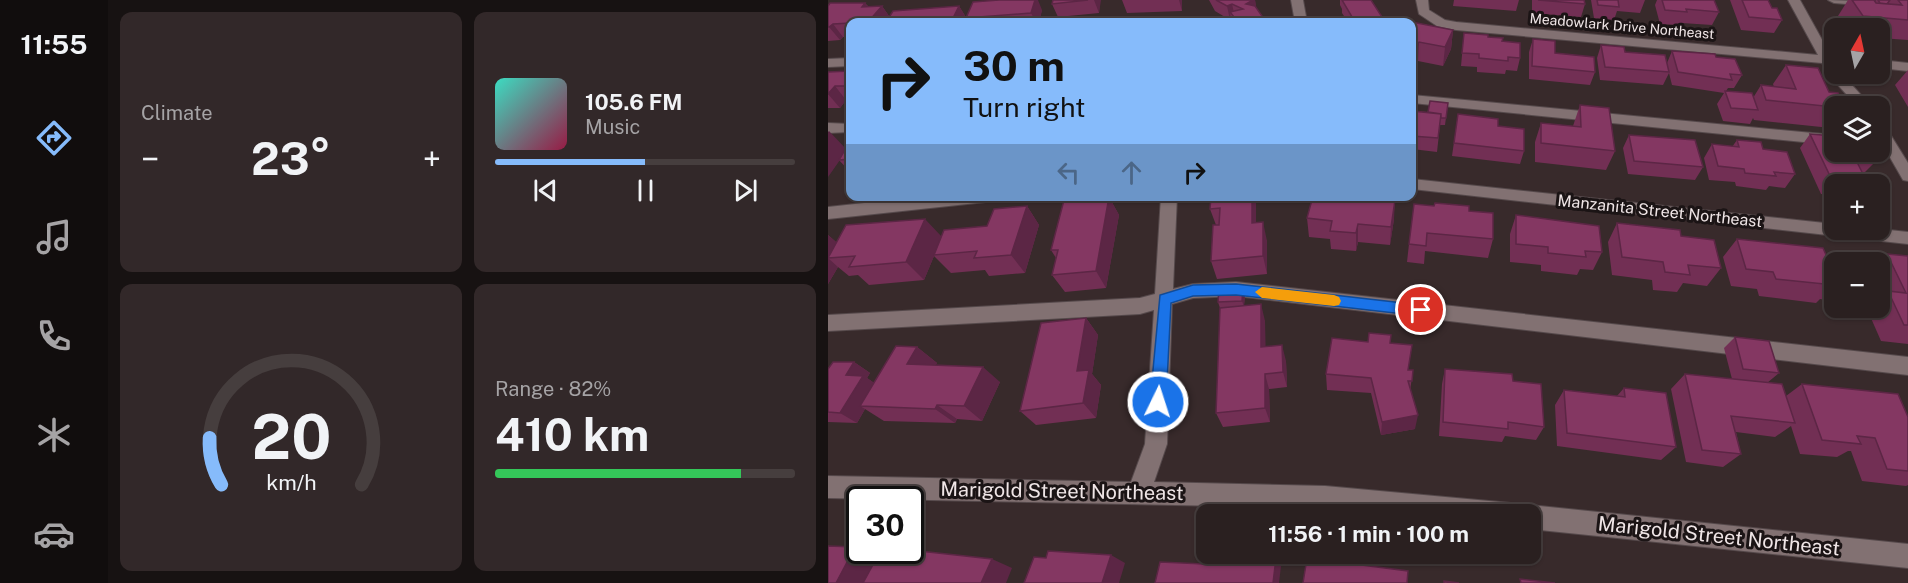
<!DOCTYPE html>
<meta charset="utf-8">
<style>
:root{--surface:#2a2020;--page:#322829;--text:#f1f3f6;--muted:#a5a3a5;--line:#463e3e;--accent:#86bbfb}
body{margin:0;font-family:"Public Sans",sans-serif;background:var(--page);color:var(--text);height:100vh;display:flex;flex-direction:column;font-size:22px;white-space:nowrap}
*{box-sizing:border-box;margin:0}
p{font-size:20px;color:var(--muted)}
.icon{flex:none;width:33px;height:33px;fill:none;stroke:currentColor;stroke-width:2;stroke-linecap:round;stroke-linejoin:round}
.map{position:relative;flex:1;overflow:hidden}
.drawer{display:flex;flex-direction:column;gap:12px;padding:12px;background:#171212;width:720px}
.drawer>*{flex:none}
.guide{position:absolute;left:18px;top:18px;width:570px;height:183px;border-radius:12px;box-shadow:0 2px 4px #0004,0 0 0 2px var(--line);background:#86bbfb;color:#111;overflow:hidden}
.needle{width:39px;rotate:9deg}
.tools{position:absolute;left:996px;top:18px;display:grid;gap:12px}
.tools a{display:grid;place-items:center;width:66px;height:66px;border-radius:12px;background:var(--surface);box-shadow:0 2px 4px #0004,0 0 0 2px var(--line);font-size:30px}
.speed{position:absolute;left:18px;top:486px;display:flex;gap:12px;font-size:30px;font-weight:700;text-align:center}
.speed>*{display:grid;place-content:center;width:78px;height:78px;border-radius:50%;background:var(--surface);box-shadow:0 2px 4px #0004,0 0 0 2px var(--line);line-height:1}
.speed .limit{border:3px solid #111;border-radius:9px;background:#fff;color:#111}
.pin{position:absolute;display:grid;place-items:center;width:51px;height:51px;color:#fff;margin:-26px;border:3px solid #fff;border-radius:50%;box-shadow:0 2px 6px #0007}
.me{position:absolute;width:66px;margin:-33px;rotate:4deg;stroke-linejoin:round;filter:drop-shadow(0 0 4px #0008)}
.turn{display:flex;align-items:center;gap:21px;height:126px;padding:0 18px;font-size:27px}
.turn .icon{width:78px;height:78px;stroke-width:2.5}
.turn b{display:block;font-size:42px;line-height:51px}
.lanes{display:flex;align-items:center;height:57px;padding:0 18px;background:#0003;justify-content:center;gap:30px;direction:ltr}
.lanes .off{opacity:.35}
.big{font-size:45px;font-weight:700;line-height:1.1}
.drawer .card{flex:1;display:flex;flex-direction:column;justify-content:center;gap:9px;min-width:0;padding:0 21px;border-radius:12px;background:var(--page)}
.drawer .dial{align-items:center;gap:0}
.dial svg{height:156px;overflow:visible;fill:none;stroke:var(--line);stroke-width:7;stroke-linecap:round;text-anchor:middle}
.dial text{fill:var(--text);stroke:none}
.song{display:flex;align-items:center;gap:18px}
.cover{width:72px;height:72px;border-radius:9px;background:linear-gradient(135deg,hsl(170 70% 55%),hsl(340 70% 35%))}
.played{height:6px;border-radius:3px;background:linear-gradient(90deg,var(--accent) 50%,var(--line) 50%)}
.keys{display:flex;justify-content:space-around;direction:ltr}
.heat{display:flex;justify-content:space-between;align-items:center;font-size:33px;direction:ltr}
.charge{height:9px;border-radius:4px;background:linear-gradient(90deg,#34c759 82%,var(--line) 0)}
.drawer .tiles{flex:1;display:grid;gap:12px;grid-template-columns:repeat(2,1fr)}
.trip{position:absolute;left:368px;top:504px;width:345px;height:60px;border-radius:12px;background:var(--surface);box-shadow:0 2px 4px #0004,0 0 0 2px var(--line);font-weight:700;line-height:60px;text-align:center}
main{display:flex;flex:1;min-height:0}
.menu{display:flex;flex-direction:column;width:108px;justify-content:space-around;align-items:center;background:#110d0d;color:var(--muted)}
.menu .icon{width:42px;height:42px}
.menu .current{color:var(--accent)}
.menu b{font-size:27px;color:var(--text)}
.map>svg:first-child{display:block}
.lines{fill:none;stroke-linecap:round;stroke-linejoin:round}
.minor-casing{stroke:#55494b;stroke-width:2}
.minor{fill:#827172;fill-rule:evenodd}
.wall{fill:#722f54}
.shaded-wall{fill:#5c2645}
.building{fill:#843762;stroke:#5c2645;stroke-width:1.5}
.route{fill:#1a73e8;stroke:#114b97;stroke-width:1.5}
.slow{fill:#f59e0b}
.labels{text-anchor:middle;dominant-baseline:central;stroke-width:6;stroke-linejoin:round;paint-order:stroke}
.far-street-label{font-size:14px;fill:#efe5e6;stroke:#1b1415}
.street-label{font-size:16px;fill:#efe5e6;stroke:#1b1415}
.near-street-label{font-size:20px;fill:#efe5e6;stroke:#1b1415}
</style>
<main>
<nav class="menu">
<b>11:55</b>
<svg class="icon current" aria-label="directions" viewBox="0 0 24 24"><path d="M12 3l9 9-9 9-9-9zM9 14v-3h6M13 9l2 2-2 2"/></svg>
<svg class="icon" aria-label="music" viewBox="0 0 24 24"><path d="M9 18V5l10-2v13"/><circle cx="6" cy="18" r="3"/><circle cx="16" cy="16" r="3"/></svg>
<svg class="icon" aria-label="phone" viewBox="0 0 24 24"><path d="M5 4h4l2 5-3 2q2 4 5 5l2-3 5 2v4C11 20 4 13 5 4z"/></svg>
<svg class="icon" aria-label="climate" viewBox="0 0 24 24"><path d="M12 3v18M4 7l16 10M4 17L20 7"/></svg>
<svg class="icon" aria-label="car" viewBox="0 0 24 24"><path d="M5 17H2v-5l4-1 3-4h7l3 4 3 1v5h-3M9 17h6M6 11h13"/><circle cx="7" cy="17" r="2"/><circle cx="17" cy="17" r="2"/></svg>
</nav>
<section class="drawer">
<div class="tiles">
<div class="card"><p>Climate</p>
<div class="heat"><a>−</a><b class="big">23°</b><a>+</a></div>
</div>
<div class="card">
<div class="song"><i class="cover"></i><div><b>105.6 FM</b><p>Music</p></div></div>
<div class="played"></div>
<div class="keys"><svg class="icon" aria-label="previous" viewBox="0 0 24 24"><path d="M18 5L8 12l10 7zM5 5v14"/></svg><svg class="icon" aria-label="pause" viewBox="0 0 24 24"><path d="M8 5v14M16 5v14"/></svg><svg class="icon" aria-label="next" viewBox="0 0 24 24"><path d="M6 5l10 7-10 7zM19 5v14"/></svg></div>
</div>
<div class="card dial"><svg viewBox="0 0 100 80">
<path d="M14 69A42 42 0 1 1 86 69"/>
<path d="M14 69A42 42 0 0 1 8 45" stroke="#86bbfb"/>
<text x="50" y="56" font-size="32" font-weight="700">20</text>
<text x="50" y="72" font-size="11">km/h</text>
</svg></div>
<div class="card"><p>Range · 82%</p><b class="big">410 km</b><div class="charge"></div></div>
</div>
</section>
<div class="map">
<svg width="1080" height="583" viewBox="0 0 1080 583">
<rect width="100%" height="100%" fill="#382a2b"/>
<g class="lines">
<g class="minor-casing">
<path id="minor" d="M463,0h12l4,22h-12z
M588,0h12l1,10 16,10 11,2 362,33 -30,-55h12l31,56h3v14h-8l-4,-7 -366,-33 -19,-4 -18,-12z
M1000,0l80,3v6l-74,-6z
M22,58v8l-22,1v-8z
M1052,60l28,3v8l-28,-3z
M1006,70v4h8l29,32h-14l-29,-32z
M584,95l422,40v10l-422,-42z
M0,123l22,1v8l-22,1z
M1052,124l5,2 23,37v18l-5,-1 -23,-40z
M584,179l422,45v6l46,-1 28,3v12l-496,-55z
M100,196h66l-8,6 -158,17v-12z
M333,196h16l-4,93 20,-5 43,-2 672,75v18l-672,-79 -43,2 -21,6 -5,140 -13,38 171,4 186,17 8,3 2,5 9,-6 378,39v24l-378,-39v-15h-138l-67,-6 -497,-10v-22l303,6 14,-38 9,-134 -14,4 -312,17v-16l312,-17 15,-4z"/>
</g>
<use href="#minor" class="minor"/>
</g>
<path class="wall" d="M225,0h47l-1,13 -41,4 -6,-13z
M294,0h60v11l-55,2z
M381,0h46l1,8 6,8 1,6h-31l-1,-3 -1,1 -15,-9z
M512,0h31l13,20 2,-3 67,13 -2,19 -8,17 -25,-5 -3,4 -3,-1v-42h-64l-6,-9v-4l-2,-4z
M626,0h65l-3,11 -63,-5z
M704,0h52l1,4 -4,13 -49,-4z
M763,0h54l-5,13 -23,-2 -3,9 -20,-2z
M829,0h57l5,12 -7,13 -30,-2 -1,2 -21,-1 -5,-19z
M902,0h38l4,8 10,12 -8,13 -33,-3z
M1020,0h26l1,1 1,-1h32v40l-28,-2v-10h-35l-7,-12z
M37,3l3,3h14l7,10 70,-10 8,13 -2,3h-115v15h-7l-3,3 -12,1v-35z
M214,10l-3,12h-70l-3,-4z
M636,33l38,8 18,17 -3,13 -11,-1 -1,4 -28,-2v-5l-16,-1z
M705,39l22,14 40,19 -5,13 -61,-6v-27z
M773,45l66,18 5,-12 44,6 26,18 -8,13h-6l-2,3 27,7 8,-13 13,2 -1,-3 13,-19 48,41v17l-3,5 -77,-8 -1,-2 -3,6 -27,-3 -6,-17 7,-11 -52,-8 -3,-12 -6,12 -63,-5 -3,-22z
M1080,70v37l-13,-22z
M22,71v29h-4l-6,8h-12v-36z
M620,103l-3,22h-5l-3,27 -25,-3v-38l16,1z
M752,105l35,46 -9,19 -71,-8v-20l6,-19 32,3z
M630,114l40,12 26,25 -4,13 -68,-8z
M982,134l64,29 -11,11 5,10h-34v11l-13,-1 -21,-46z
M801,135l74,32 -8,13 -67,-6 -5,-26z
M909,140l26,9 32,25 -10,14 -16,-2 -3,4 -30,-4 -1,-4 -26,-2 -5,-22 8,-14 20,3z
M22,141v31l-11,-12 -11,17z
M383,196h44l1,6v21l11,18v33l-50,5 -6,-18 5,-36 -6,-16z
M281,197l10,18 -13,73 -41,4 -13,-17 4,-17 -5,-8z
M199,206l12,19 -14,48 -36,3 -4,-6 -34,3 -17,-17 -10,24 -55,5 -11,-10 -9,1 -11,-9 -10,17v-49l8,7 105,-5 46,-11z
M606,206l35,5 24,28 -5,19 -63,-7 -1,13 -17,-2 2,-18z
M688,215l86,37 -9,18 -13,-1 -3,6 -36,-4v-6l-31,-3v-28z
M479,218l87,1 -4,26 -32,-3 -2,9 -25,-2 -1,-10 -21,-2z
M789,223l64,13 40,32 -14,18 -24,-3 -6,9 -24,-2 -1,-10 -40,-5 -4,-33z
M909,239l97,24v36l-1,2 -13,-2 -4,4 -57,-7 -2,-7 -26,-3 -8,-29z
M1059,254l21,2v88l-27,-3 -14,-32 1,-1h12v-46h-2z
M415,288l2,7 -1,10 21,16v26l21,14 1,26 -18,2 1,33 -47,5 -7,-14 4,-105 -2,-6z
M258,318l12,17 -6,39 9,11 -5,33 -60,7 -16,-14z
M563,335l-1,8 19,27h4l-3,21 5,38 -34,6 -10,-42 -44,-3 -1,-16 42,-32z
M907,337l44,36 -12,10 19,13 16,-12 106,33v68l-2,1 -44,-5 -11,-30h-3l-11,6 -37,-3 -9,-28 -16,11 -39,-5 5,22 -18,13 -37,-5 -15,-73 14,-15 47,5 -8,-31z
M89,347l20,16 -2,2 65,17 -18,39 -25,-2 -2,4 -71,-2 -19,-12 -8,14 -29,-1v-53l26,-7 16,11 -3,5 7,5z
M617,369l68,12 31,46 -8,13 -31,-4 -3,6 -63,-6 3,-52z
M796,388l52,59 -15,13 -104,-14 -2,-41 9,-15 53,6z"/>
<path class="shaded-wall" d="M207,0h3l4,10 -3,12h-3l-5,-9z
M266,0h7l-2,13z
M351,0h3v11z
M425,0h2l2,12 -11,-8z
M37,3l9,12 8,-9 9,13 -2,3h-21l-6,-15z
M404,4l3,13 -5,-5 1,7 -1,1 -3,-14z
M131,6l8,13 -2,3h-10l-2,-4z
M434,16l1,6h-25z
M5,24l10,13 -3,3 -11,-13z
M625,30l-2,19 -8,17 2,-19z
M591,42l-1,19 -3,4 2,-19z
M7,86l11,14 -6,8 -12,-14z
M1,131l18,19 -19,27v-45z
M424,196h3l1,6v40l-4,-19z
M281,197l10,18 -13,73 -10,-17z
M567,200l-1,19 -4,26 1,-18z
M199,206l12,19 -14,48 -14,-18z
M97,219l17,18 -18,43 -18,-18z
M435,222l4,19v33l-4,-18z
M530,224v18l-2,9v-18z
M0,235l15,13 -15,10z
M0,258l10,9 -10,17z
M415,288l2,7 -1,12 -2,-6z
M433,304l4,17 1,42 -5,-16z
M258,318l12,17 -6,39 9,11 -5,33 -13,-15 -6,-32z
M454,345l4,16 1,26 -4,-15z
M89,347l20,16 -10,16 -20,-15z
M26,362l16,11 -3,5 12,8 -19,20 5,3 -8,14 -17,-10 6,-38z
M155,367l17,15 -18,39 -18,-15z
M437,374l4,15 1,33 -5,-14z
M109,405l20,14 -2,4 -20,-14z
M590,415l-3,14 -34,6 1,-13z
M27,547l5,2v1h4l18,6 -13,27h-33z
M283,555l14,8 -6,20h-17z
M448,558l5,8 -2,17h-6z
M164,559l20,9 -6,15h-25z"/>
<path class="building" d="M171,0h36l-4,13 -65,5 7,-16z
M225,0h35l-36,4z
M388,0h37l-7,4 9,2 7,10 -24,6 -8,-10 13,-3 -11,-5 -5,2z
M514,0h29l13,20 -1,2h-28z
M710,0h46l1,4z
M769,0h21l1,7 -21,-2z
M834,0h52l5,12 -33,-3 1,3 -22,-2z
M914,0h26l4,8h5l5,12 -33,-3z
M1024,0h22l2,3 26,2 -4,-5h10v20l-45,-4z
M1050,0h12l-3,4 -7,-1z
M2,3h35l-3,4 20,-1 -14,16 -35,2 -4,3h-1v-21z
M131,6l-6,12 -21,2 -1,2h-45l7,-11z
M558,17l67,13 -8,17 -26,-5 -2,4 -5,-1v-23h-29z
M636,33l24,2v2l15,1 -1,3 18,2v15l-12,-1v4l-29,-3v-4l-17,-1z
M705,39l22,2v12l39,4 1,15 -63,-6z
M773,45l23,2 1,5 40,3 4,17 -64,-5z
M844,51l43,3 1,3 19,2 7,16 -12,-1 2,6 -54,-8z
M958,65l32,3 11,24 9,1 7,13h-11v1l-68,-7 -5,-15 35,4z
M22,71v13l-1,2h-14l-7,8v-22z
M897,91l27,2 6,17 -27,-2z
M602,101l18,2 -2,15h-5v-4l-13,-2z
M752,105l29,3 6,43 -74,-8v-20l40,4z
M584,111l29,3 -3,24 -26,-2z
M630,114l40,5v7l26,3v22l-70,-8z
M982,134l24,2v16h33l7,11 -17,-1 11,22 -36,-4z
M801,135l66,5 8,27 -69,-6z
M909,140l24,2 2,7 24,3 8,22 -21,-2 2,4 -31,-3 -1,-4 -26,-3 -6,-22 27,3z
M22,141v18l-11,1z
M383,196h41v27l11,-1v34l-52,5 2,-36h6l1,-17 -10,1z
M485,196h43l39,4 -4,27 -33,-3 -2,9 -26,-2 2,-10 -25,-3z
M281,197l-13,74 -44,4 6,-25h-7l13,-50z
M607,203l34,3v5l24,2v26l-66,-6 -1,13 -17,-2 5,-40 20,2z
M199,206l-16,49 -37,3 3,-7 -43,4 10,-25 43,-4 7,-17z
M688,215l83,11 3,26 -17,-1 1,6 -38,-4v-6l-32,-3z
M97,219l-19,43 -57,5 6,-11 -27,2 18,-33z
M789,223l63,7 1,6 33,4 7,28 -33,-3 2,10 -25,-3 -2,-10 -41,-5z
M909,239l86,9 6,14 5,1v18h-1l1,4 -58,-6 -3,-7 -27,-3z
M1059,254l21,2v69h-4l-16,-34 18,2z
M415,288l-1,13 -24,1 1,-13z
M433,304v43l21,-2 1,27 -18,2v34l-49,5 4,-105z
M258,318l-9,53 12,-1 -6,33 -63,8 21,-88z
M541,333l22,2 -1,8 22,2 -4,25h5l-1,11h-4l10,34 -36,7 -11,-44 -45,-4 6,-36 36,4z
M907,337l34,4 10,32 -36,-4z
M68,346l21,1 -10,17 76,3 -19,39 -27,-1 -2,4 -75,-3z
M5,362h21l-8,13 17,1 -23,37 -12,-1v-43z
M617,369l67,5 1,7 28,3 3,43 -36,-5v7l-65,-7z
M857,374l97,10 13,39 -64,-7 10,38 -39,-4z
M974,384l96,10 10,23v54l-21,-2 -12,-31 -18,-2 4,8 -39,-4z
M796,388l42,5 10,54 -109,-14 -3,-43 61,7z
M0,546l27,1 -19,36h-8z
M53,550h29l82,9 -11,24h-118z
M220,551l63,4 -9,28h-78l10,-26 12,1z
M400,554l48,4 -3,25h-118l5,-21 66,3z
M479,558l101,13 -1,12h-104z
M692,579l35,4h-34z
M616,581l15,2h-15z"/>
<path class="route" d="M408,284l185,21 5,1 2,4 -2,5 -5,1 -185,-21 -43,1 -22,7 -5,99 -2,5 -6,2 -5,-2 -3,-5 10,-107 33,-10z"/>
<path class="slow" d="M434,287l72,8 5,2 2,4 -2,4 -5,1 -72,-8 -7,-6z"/>
<g class="labels">
<g class="far-street-label">
<text transform="translate(794 26) rotate(5)">Meadowlark Drive Northeast</text>
</g>
<g class="street-label">
<text transform="translate(832 211) rotate(6)">Manzanita Street Northeast</text>
</g>
<g class="near-street-label">
<text transform="translate(234 491) rotate(1)">Marigold Street Northeast</text>
<text transform="translate(891 536) rotate(6)">Marigold Street Northeast</text>
</g>
</g>
</svg>
<div class="tools">
<a><svg class="needle" viewBox="-14 -14 28 28"><path d="M0-13l5 13h-10z" fill="#e53935"/><path d="M0 13l5-13h-10z" fill="#a5a3a5"/></svg></a>
<a><svg class="icon" aria-label="layers" viewBox="0 0 24 24"><path d="M12 4l9 5-9 5-9-5zM3 14l9 5 9-5"/></svg></a>
<a>+</a>
<a>−</a>
</div>
<div class="speed"><div class="limit">30</div></div>
<div class="pin" style="left:593px;top:310px;background:#d93025"><svg class="icon" aria-label="arrive" viewBox="0 0 24 24"><path d="M6 21V4h12l-3 4 3 4H6"/></svg></div>
<svg class="me" style="left:330px;top:402px" viewBox="-20 -20 40 40"><circle r="17" fill="#1a73e8" stroke="#fff" stroke-width="3"/><path d="M0-11L8 9 0 5-8 9z" fill="#fff"/></svg>
<div class="trip">11:56 · 1 min · 100 m</div>
<div class="guide">
<div class="turn"><svg class="icon" aria-label="right" viewBox="0 0 24 24"><path d="M7 20v-9h11M14 6l5 5-5 5"/></svg><div><b>30 m</b>Turn right</div></div>
<div class="lanes"><svg class="icon off" aria-label="left" viewBox="0 0 24 24"><path d="M17 20v-9H6M10 6l-5 5 5 5"/></svg><svg class="icon off" aria-label="ahead" viewBox="0 0 24 24"><path d="M12 20V5M6 11l6-6 6 6"/></svg><svg class="icon" aria-label="right" viewBox="0 0 24 24"><path d="M7 20v-9h11M14 6l5 5-5 5"/></svg></div>
</div>
</div>
</main>
